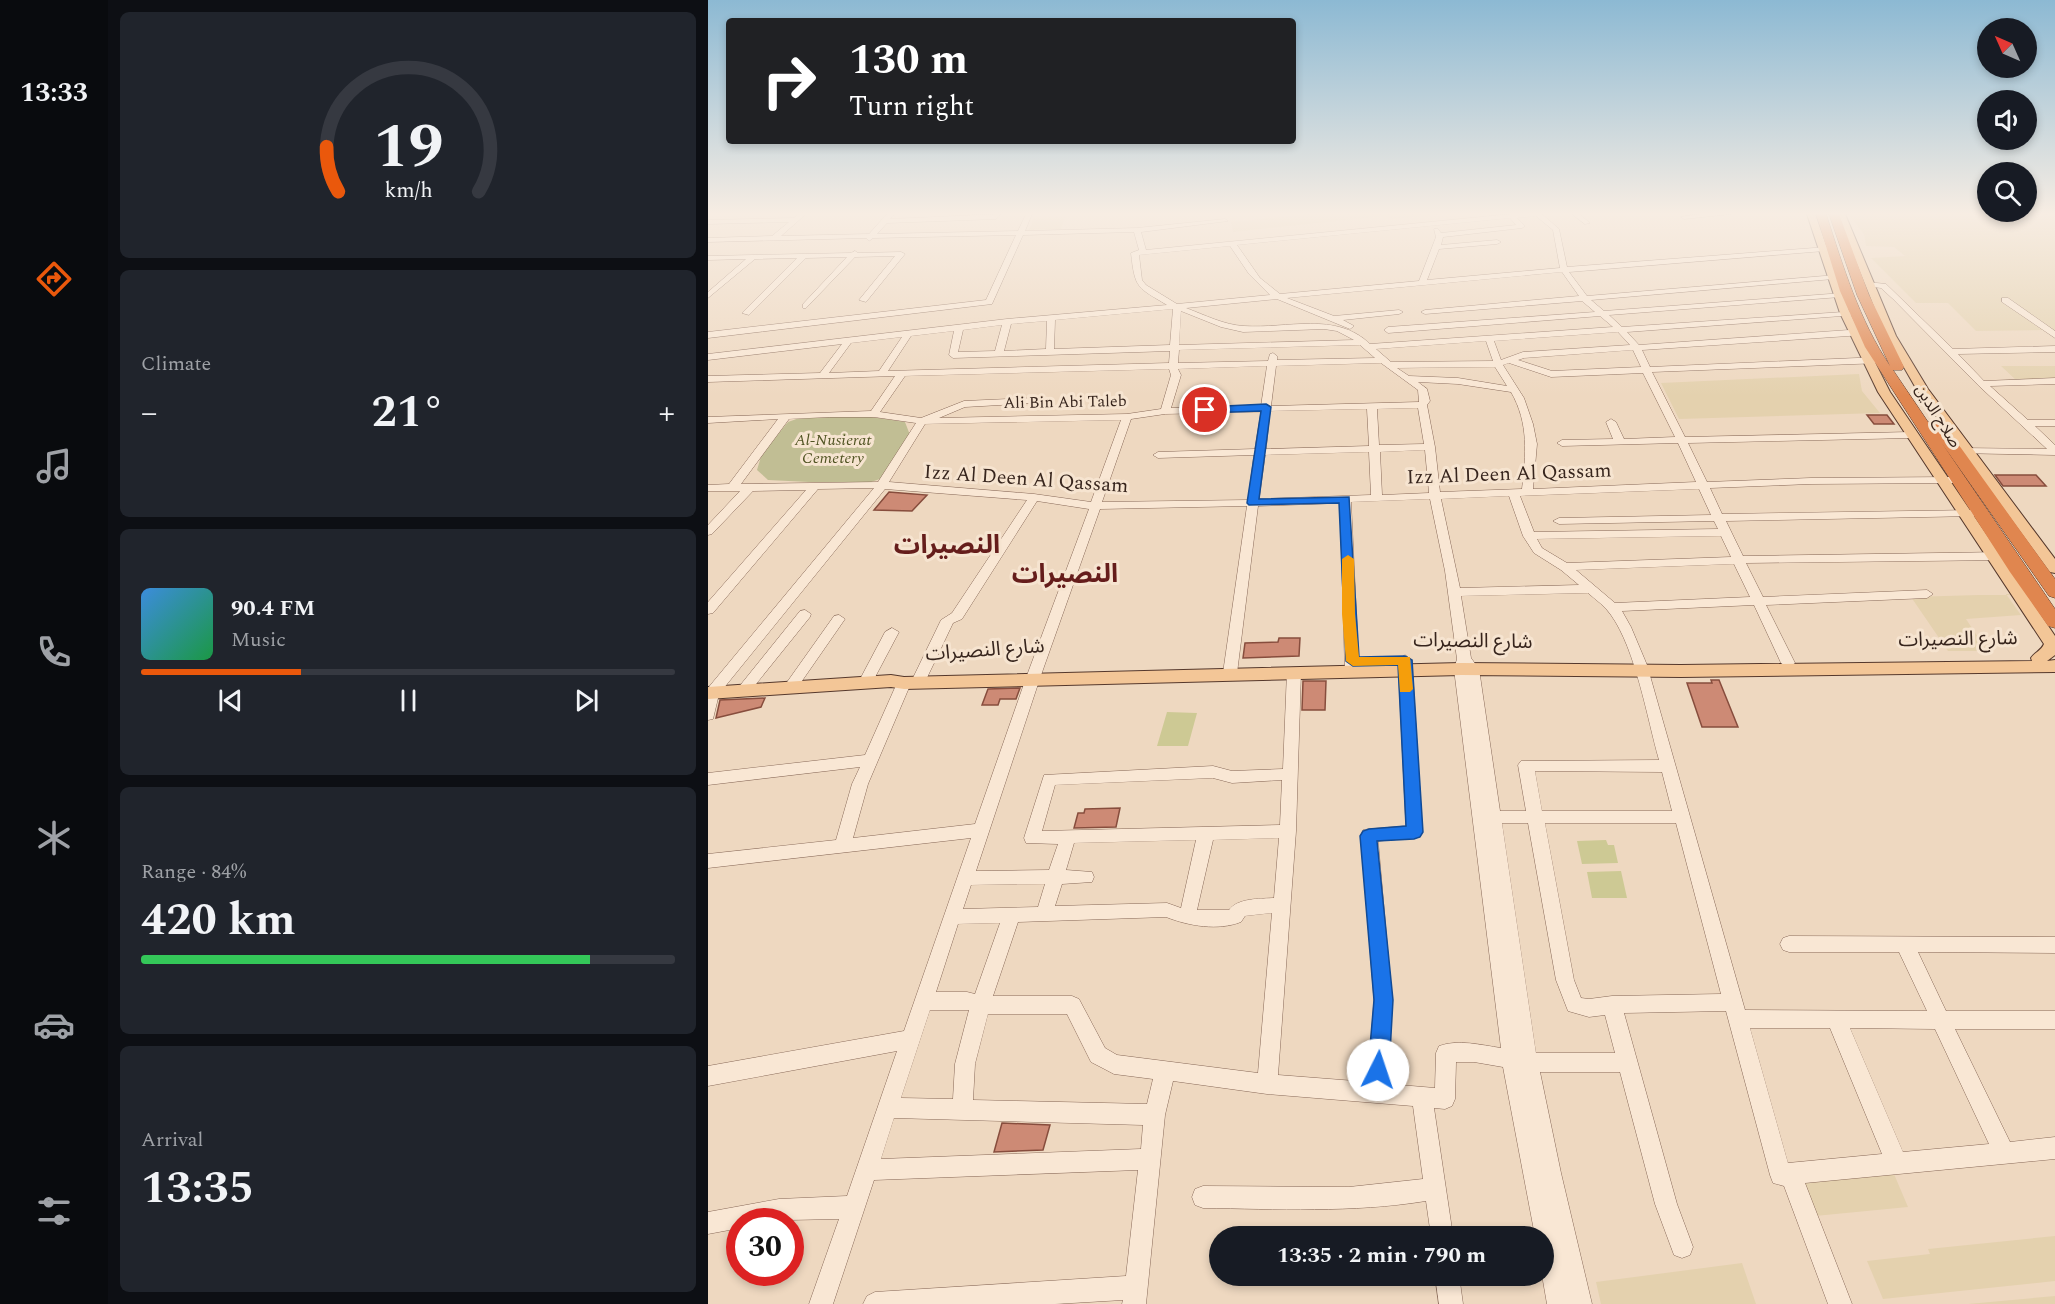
<!DOCTYPE html>
<meta charset="utf-8">
<style>
:root{--surface:#171b24;--page:#20242c;--text:#f1f3f6;--muted:#9ea1a6;--line:#363941;--accent:#ea580c}
body{margin:0;font-family:Spectral,"Noto Sans Arabic",serif;background:var(--page);color:var(--text);height:100vh;display:flex;flex-direction:column;font-size:22px;white-space:nowrap}
*{box-sizing:border-box;margin:0}
p{font-size:20px;color:var(--muted)}
.icon{flex:none;width:33px;height:33px;fill:none;stroke:currentColor;stroke-width:2;stroke-linecap:round;stroke-linejoin:round}
.map{position:relative;flex:1;overflow:hidden}
.sheet{display:flex;flex-direction:column;gap:12px;padding:12px;background:#0d0f14;width:600px}
.sheet>*{flex:none}
.top-card{position:absolute;left:18px;top:18px;width:570px;height:126px;border-radius:6px;box-shadow:0 3px 9px #0003;background:#202124;color:#fff;overflow:hidden}
.needle{width:39px;rotate:315deg}
.tools{position:absolute;left:1269px;top:18px;display:grid;gap:12px}
.tools a{display:grid;place-items:center;width:60px;height:60px;border-radius:50%;background:var(--surface);box-shadow:0 3px 9px #0003;font-size:30px}
.speed{position:absolute;left:18px;top:1208px;display:flex;gap:12px;font-size:30px;font-weight:700;text-align:center}
.speed>*{display:grid;place-content:center;width:78px;height:78px;border-radius:50%;background:var(--surface);box-shadow:0 3px 9px #0003;line-height:1}
.speed .limit{border:9px solid #d22;background:#fff;color:#111}
.pin{position:absolute;display:grid;place-items:center;width:51px;height:51px;color:#fff;margin:-26px;border:3px solid #fff;border-radius:50%;box-shadow:0 2px 6px #0007}
.me{position:absolute;width:66px;margin:-33px;rotate:4deg;stroke-linejoin:round;filter:drop-shadow(0 0 4px #0008)}
.turn{display:flex;align-items:center;gap:21px;height:126px;padding:0 24px;font-size:27px}
.turn .icon{width:78px;height:78px;stroke-width:2.5}
.turn b{display:block;font-size:42px;line-height:51px}
.big{font-size:45px;font-weight:700;line-height:1.1}
.sheet .tile{flex:1;display:flex;flex-direction:column;justify-content:center;gap:9px;min-width:0;padding:0 21px;border-radius:9px;background:var(--page)}
.sheet .dial{align-items:center;gap:0}
.dial svg{height:156px;overflow:visible;fill:none;stroke:var(--line);stroke-width:7;stroke-linecap:round;text-anchor:middle}
.dial text{fill:var(--text);stroke:none}
.song{display:flex;align-items:center;gap:18px}
.cover{width:72px;height:72px;border-radius:9px;background:linear-gradient(135deg,hsl(210 70% 55%),hsl(140 70% 35%))}
.played{height:6px;border-radius:3px;background:linear-gradient(90deg,var(--accent) 30%,var(--line) 30%)}
.keys{display:flex;justify-content:space-around;direction:ltr}
.heat{display:flex;justify-content:space-between;align-items:center;font-size:33px;direction:ltr}
.charge{height:9px;border-radius:4px;background:linear-gradient(90deg,#34c759 84%,var(--line) 0)}
.trip{position:absolute;left:501px;top:1226px;width:345px;height:60px;border-radius:30px;background:var(--surface);box-shadow:0 3px 9px #0003;font-weight:700;line-height:60px;text-align:center}
main{display:flex;flex:1;min-height:0}
.tab-bar{display:flex;flex-direction:column;width:108px;justify-content:space-around;align-items:center;background:#090b0e;color:var(--muted)}
.tab-bar .icon{width:42px;height:42px}
.tab-bar .selected{color:var(--accent)}
.tab-bar b{font-size:27px;color:var(--text)}
.map>svg:first-child{display:block}
.farmland{fill:#e4d1ae}
.green{fill:#cdc994}
.cemetery{fill:#c1be94}
.building{fill:#cd8a75;stroke:#874d3d;stroke-width:1.5}
.lines{fill:none;stroke-linecap:round;stroke-linejoin:round}
.minor-casing{stroke:#886958;stroke-width:1}
.major-casing{stroke:#55382c;stroke-width:2}
.highway-casing{stroke:#55382c;stroke-width:1}
.minor{fill:#f9e7d4;fill-rule:evenodd}
.major{fill:#f3c697;fill-rule:evenodd}
.highway{fill:#e0864f;fill-rule:evenodd}
.route{fill:#1a73e8;stroke:#114b97;stroke-width:1.5}
.slow{fill:#f59e0b}
.labels{text-anchor:middle;dominant-baseline:central;stroke-width:6;stroke-linejoin:round;paint-order:stroke}
.far-street-label{font-size:16px;fill:#37251d;stroke:#f6e4d0}
.far-park-label{font-size:16px;font-style:italic;fill:#515423;stroke:#f6e4d0}
.street-label{font-size:20px;fill:#37251d;stroke:#f6e4d0}
.district-label{font-size:26px;font-weight:bold;fill:#651d1b;stroke:#f6e4d0}
</style>
<main>
<nav class="tab-bar">
<b>13:33</b>
<svg class="icon selected" aria-label="directions" viewBox="0 0 24 24"><path d="M12 3l9 9-9 9-9-9zM9 14v-3h6M13 9l2 2-2 2"/></svg>
<svg class="icon" aria-label="music" viewBox="0 0 24 24"><path d="M9 18V5l10-2v13"/><circle cx="6" cy="18" r="3"/><circle cx="16" cy="16" r="3"/></svg>
<svg class="icon" aria-label="phone" viewBox="0 0 24 24"><path d="M5 4h4l2 5-3 2q2 4 5 5l2-3 5 2v4C11 20 4 13 5 4z"/></svg>
<svg class="icon" aria-label="climate" viewBox="0 0 24 24"><path d="M12 3v18M4 7l16 10M4 17L20 7"/></svg>
<svg class="icon" aria-label="car" viewBox="0 0 24 24"><path d="M5 17H2v-5l4-1 3-4h7l3 4 3 1v5h-3M9 17h6M6 11h13"/><circle cx="7" cy="17" r="2"/><circle cx="17" cy="17" r="2"/></svg>
<svg class="icon" aria-label="filters" viewBox="0 0 24 24"><path d="M4 7h16M4 17h16"/><circle cx="9" cy="7" r="2"/><circle cx="15" cy="17" r="2"/></svg>
</nav>
<section class="sheet">
<div class="tile dial"><svg viewBox="0 0 100 80">
<path d="M14 69A42 42 0 1 1 86 69"/>
<path d="M14 69A42 42 0 0 1 8 46" stroke="#ea580c"/>
<text x="50" y="56" font-size="32" font-weight="700">19</text>
<text x="50" y="72" font-size="11">km/h</text>
</svg></div>
<div class="tile"><p>Climate</p>
<div class="heat"><a>−</a><b class="big">21°</b><a>+</a></div>
</div>
<div class="tile">
<div class="song"><i class="cover"></i><div><b>90.4 FM</b><p>Music</p></div></div>
<div class="played"></div>
<div class="keys"><svg class="icon" aria-label="previous" viewBox="0 0 24 24"><path d="M18 5L8 12l10 7zM5 5v14"/></svg><svg class="icon" aria-label="pause" viewBox="0 0 24 24"><path d="M8 5v14M16 5v14"/></svg><svg class="icon" aria-label="next" viewBox="0 0 24 24"><path d="M6 5l10 7-10 7zM19 5v14"/></svg></div>
</div>
<div class="tile"><p>Range · 84%</p><b class="big">420 km</b><div class="charge"></div></div>
<div class="tile"><p>Arrival</p><b class="big">13:35</b></div>
</section>
<div class="map">
<svg width="1347" height="1304" viewBox="0 0 1347 1304">
<rect width="100%" height="100%" fill="#eed8c0"/>
<path class="farmland" d="M604,214h131l-51,5 -6,-3 -12,1 -141,15 -2,-10z
M1140,214h207v120l-8,-4 -71,1 -28,-28h-32l-45,-45 34,-2 -11,-9 -28,-1 -2,-12z
M357,217l-4,12 -32,1 5,-12z
M1293,366h54v14h-39z
M1151,374l3,17 18,22 -201,6 -18,-36z
M1298,594l15,21 -55,4 21,32h-39l-37,-54 101,-3z
M1186,1174l14,33 -93,9 -13,-33z
M1347,1236v45l-172,18 -16,-38 63,-7 -2,-5z
M1034,1263l14,41h-155l-5,-22z
M1347,1296v8h-87z"/>
<path class="green" d="M459,712l30,1 -9,33h-31z
M898,840l2,5h6l4,18 -36,1 -5,-23z
M913,871l6,27h-35l-5,-26z"/>
<path class="cemetery" d="M94,417h69l34,5 5,13 -30,44 -9,3h-62l-41,-2 -11,-10 5,-17 26,-31z"/>
<path class="building" d="M1159,415h20l7,9h-20z
M1287,475h41l10,11h-43z
M181,492l38,3 -15,16 -38,-1z
M571,638h21l-1,18 -56,2 2,-15 33,-1z
M1003,680h8l19,47h-36l-15,-44h25z
M595,681h23l-1,29h-23z
M312,688l-4,11h-16l-2,6h-16l6,-16z
M57,698l-4,9 -45,11 4,-18z
M412,808l-4,19 -42,1 4,-15h6l1,-4z
M294,1123l48,2 -7,25 -49,2z"/>
<g class="lines">
<g class="minor-casing">
<path id="minor" d="M91,214h7l-25,22 88,-2 18,-20h7l-4,5 111,-5 -5,5 -109,4 -10,11 141,-3 8,-17h6l-7,17 112,-3 88,-9 3,2 -87,11 5,18 365,-36h31l17,15 8,38 260,-20 1,2 -4,2 -255,21 18,24 249,-21 1,2 -4,2 -242,21 13,11 239,-18v4h-3l-231,18 13,12 236,-16 1,2 -4,2 -228,17 12,13 224,-16 4,3 -4,3 -221,15 8,17 230,-10 4,3 -4,3 -228,9 33,65 225,-5 5,3 -5,3 -222,5 19,39 104,-4 142,-1 5,3 -5,3 -142,1 -101,4 12,26 253,-4 6,3 -6,3 -249,5 17,35 261,-4 6,4 -6,4 -258,3 17,34 164,-7 6,4 -6,4 -161,7 29,58 -7,5 -7,-5 -27,-58 -132,6 9,16 16,38 98,345 182,1 -28,-59h-110l-6,-2 -3,-6 3,-6 6,-2 266,1v16l-137,-1 28,59h109v18h-100l55,113 45,-5v22l-250,24 47,121h-24l-44,-118 -11,-3 -3,-8 -44,-164 -102,2 53,191 16,43 -3,8 -8,3 -8,-3 -19,-51 -35,-132h-80l21,101 31,131h-45l-5,-29 2,-39h-9l-32,-169 -29,-5h-18l-1,37 -3,7 -7,3 -11,-1 19,128h-22l-5,-35c-74,12 -149,8 -223,7l-8,-3 -3,-8 3,-8 8,-3 146,1 74,-8 -10,-73 -146,-12 -94,-13 -8,34 -19,189h-24l1,-4 -68,4h-192l4,-8 8,-4 251,-16 12,-106 -264,10 -41,124h-24l30,-85 -99,2v7l-32,6v-22l71,-13 68,-3 50,-145 -189,35v-20l196,-35 67,-193 -263,30v-14l128,-14 16,-56 8,-17 -152,18v-12l157,-18 32,-72 7,-5 7,5 -43,101 -15,54 122,-14 51,-146 63,-169 -52,-8 -75,118 -9,4 -28,59 -7,5 -7,-5 30,-62 11,-7 75,-113 -142,-11 -166,205 -6,25 -5,1v-32l166,-200 -56,1 -105,124 -5,1v-12l98,-112 -53,1 -41,43 -4,1v-10l32,-34h-32v-6l21,-1 49,-65 -70,4v-6l163,-6 24,-35 -187,6v-6l112,-3 22,-29 -134,16v-6l299,-35 160,-14c-30,-18 -32,-16 -36,-52l8,-3 -5,-18 -111,3 -31,69 -284,34v-6l278,-32 30,-65 -143,3 -4,3 -3,-3 -158,4v-4l64,-2 17,-14 -81,2v-4l86,-2zM828,216l17,14 7,38 -133,12 12,-31 58,-5 4,-2 -4,-2 -56,5 2,-8 79,-9 3,-2 -8,-8zM802,218l6,7 -75,8 -3,-4h-4l2,8 -17,44 -139,13 -20,-16 -23,-33zM522,246l19,28 21,21 -93,9 -31,-19 -4,-5 -3,-25zM854,272l17,24 -154,14 -4,2 4,2 157,-13 13,11 -207,15 -4,3 4,3 212,-17 13,11 -243,17c-34,-33 -83,-15 -126,-18 -20,-1 -39,-11 -58,-18l91,-9 73,30 4,-3 -11,-6 56,-6 4,-2 -4,-2 -65,6 -47,-18zM465,309l-3,36 -116,4 1,-29zM473,311l40,16 22,5 81,-3 13,2 17,9 -175,5zM339,321l-1,28 -42,2 7,-27zM294,325l-7,26 -37,1 5,-22zM246,331l-5,24 4,3 217,-7 -1,12 -281,8 23,-35zM910,332l12,13 -107,7 -22,8 -7,-19zM194,337l-23,34 -50,2 22,-30zM778,341l7,20 -102,1 -15,-13zM652,345l15,13 -98,2v-4l-4,-3 -3,1 -2,7 -90,2 1,-13zM925,350l8,17 -89,4 -34,-11 6,-2zM673,363l37,27 1,12 -148,4 5,-40zM801,363l42,14 92,-4 32,64 -51,2 -8,-17 -5,-3 -5,3 7,17 -51,1 -5,3 5,3 116,-3 18,39 -163,7 4,-45 -4,-20 -9,-26 -21,-33zM559,366l-6,40 -90,2 10,-33 -3,-6zM787,367l12,19 -49,-8 -49,-2 -12,-8zM461,369l2,6 -10,34 -34,5 -188,4 26,-11 70,-4 2,-2 -5,-3 -68,3 -43,17 -41,-6 25,-36zM710,382l40,2 53,8c18,31 15,63 11,97l-82,3 -5,-45 -8,-42 3,-4 -3,-12zM710,408l6,36 -45,1 -2,-36zM659,409l2,37 -103,3 4,-38zM553,412l-6,37 -97,3 -5,3 5,3 96,-3 -6,45 -146,2 29,-83 34,-5zM122,417h44l42,6 -38,59 -137,2 48,-65zM413,420l-30,82 -57,-8 -145,-12 36,-58zM717,450l4,43 -47,2 -2,-43zM661,452l2,43 -112,4 6,-44zM991,489l12,26 -152,3 -6,3 6,3 155,-3 4,8 -184,3 -14,-36zM801,496l14,40 11,17 27,17 18,15 -119,3 -19,-89zM722,499l15,72 12,88 -3,10 47,379c-20,-3 -43,-9 -62,-2l-3,7 -1,35 -47,-4 4,-84 -14,-159 36,-3 6,-1 2,-5 -10,-172 -7,-5 -7,5 8,166 -37,3 -6,1 -2,5 13,165 -6,82 -90,-7 18,-244 5,-159 -2,-3h-10l-2,3 -4,97 -51,2 -19,-5 -169,9 -20,63 2,5 32,1 -9,26 -73,1 64,-193 60,-169 147,-3 -24,167 7,5 7,-5 21,-167 82,-3 5,168 7,5 7,-5 -8,-169zM1013,536l10,21 -164,6 -25,-15 -5,-9zM1026,564l16,33 -135,6 -39,-33zM880,593c8,7 17,13 23,22 25,35 36,103 48,145l-138,1 -3,4 8,46h-26l-21,-142 -8,-11 -10,-62zM827,771l127,1 10,39h-130zM505,778l19,5 50,-3 -2,45 -238,6 13,-46zM794,823h26l28,157 12,31 21,6 16,-2 10,38h-79zM837,823h131l45,171 -109,2 -23,3 -8,-1 -7,-18zM571,838l-5,60c-15,1 -36,0 -45,12h-32l16,-70zM488,840l-15,68 -14,-5 -112,3 7,-22 30,-2 2,-5 -2,-5 -26,-2 8,-27zM337,884l-7,23 -75,2 8,-24zM564,913l-14,160 -141,-18 -12,-7 -26,-49 -7,-3h-79l25,-74 148,-5c23,9 52,14 75,5l4,-6zM292,923l-25,71 -8,-2h-31l22,-68zM222,1010h39l-14,54 -2,35 -52,-1zM280,1014h79l24,48 23,12 39,5 -6,25 -174,-4 2,-36zM1042,1028h80l52,126 -94,9zM1142,1028l85,1 54,115 -86,8zM186,1118l249,7 -2,24 -260,10z
M864,214h7l11,9 -5,1z
M992,214h31l-47,5 -3,-2z
M147,251l3,2 43,-1 4,2 -39,48 -7,-2 36,-44 -40,1 -49,51h-3v-4l44,-47 -41,1 -57,57 -7,-2 55,-55 -42,1 -47,39v-6l38,-33 -38,1v-4l143,-3z
M1159,282l19,2 67,65 102,-3v6l-97,2 26,27 71,-3v6l-65,2 38,34h27v6h-20l20,19v10l-101,-2 -1,-2 5,-3 89,1 -68,-63 -86,-87 -12,-11 -14,-2z
M1294,298h6l47,33v7l-53,-36z
M97,610l6,4 -1,3 -62,77h-10l-2,-3 2,-3 62,-77z
M131,615l6,4 -50,72h-10l-2,-3 2,-3 49,-69z
M184,628l7,4 -27,51 -7,5 -5,-2 -2,-3 27,-51z
M727,1275h24l4,29h-24z"/>
</g>
<g class="major-casing">
<path id="major" d="M1099,214h8l35,99 40,79 165,244v19l-8,6 8,-1v12l-374,5 -220,-2 -557,14 -13,-2 -183,12v-12l183,-12 13,2 557,-14 220,2 351,-4 -1,-3c4,-6 10,-7 13,-14l-166,-252 -38,-79z
M1129,214h8l51,122 32,53 127,170v14l-5,-1 -133,-182 -31,-54z"/>
</g>
<g class="highway-casing">
<path id="highway" d="M1108,214h10c17,52 33,106 64,152l-33,-71 -28,-81h10l30,81 35,72 -2,3h-9l35,52 6,-2 5,1 22,27 94,131v19l-6,-2 -108,-154 114,167v19l-7,-2 -38,-54 -145,-225 -25,-56z"/>
</g>
<use href="#minor" class="minor"/>
<use href="#major" class="major"/>
<use href="#highway" class="highway"/>
</g>
<linearGradient id="sky" x2="0" y2="1"><stop stop-color="#8cb9d3"/><stop offset="0.54" stop-color="#f7ede3"/><stop offset="1" stop-color="#f7ede3" stop-opacity="0"/></linearGradient>
<rect width="1347" height="396" fill="url(#sky)"/>
<path class="route" d="M558,404l5,3 -12,92 90,-2 10,160 46,-1 7,4 11,172 -3,5 -6,2 -37,2 16,159 -4,70 -3,6 -8,3 -7,-3 -3,-6 6,-70 -14,-164 3,-5 6,-2 37,-3 -8,-161 -45,1 -7,-5 -7,-158 -90,2 -2,-2 14,-92 -56,2 -5,-3 5,-3z"/>
<path class="slow" d="M640,555l6,4 1,55 4,43h51l3,32 -3,3h-10l-2,-27 -45,1 -7,-5 -4,-47v-55z"/>
<g class="labels">
<g class="far-street-label">
<text transform="translate(357 402) rotate(-1)">Ali Bin Abi Taleb</text>
<text transform="translate(1230 416) rotate(58)">صلاح الدين</text>
</g>
<g class="far-park-label">
<text x="125" y="440">Al-Nusierat<tspan x="125" dy="18">Cemetery</tspan></text>
</g>
<g class="street-label">
<text transform="translate(801 474) rotate(-2)">Izz Al Deen Al Qassam</text>
<text transform="translate(318 479) rotate(4)">Izz Al Deen Al Qassam</text>
<text transform="translate(1250 639) rotate(-1)">شارع النصيرات</text>
<text transform="translate(765 641) rotate(1)">شارع النصيرات</text>
<text transform="translate(277 650) rotate(-4)">شارع النصيرات</text>
</g>
<g class="district-label">
<text x="239" y="545">النصيرات</text>
<text x="357" y="574">النصيرات</text>
</g>
</g>
</svg>
<div class="tools">
<a><svg class="needle" viewBox="-14 -14 28 28"><path d="M0-13l5 13h-10z" fill="#e53935"/><path d="M0 13l5-13h-10z" fill="#9ea1a6"/></svg></a>
<a><svg class="icon" aria-label="sound" viewBox="0 0 24 24"><path d="M4 9h4l5-4v14l-5-4H4zM17 9q2 3 0 6"/></svg></a>
<a><svg class="icon" aria-label="search" viewBox="0 0 24 24"><circle cx="10" cy="10" r="6"/><path d="M15 15l6 6"/></svg></a>
</div>
<div class="speed"><div class="limit">30</div></div>
<div class="pin" style="left:497px;top:410px;background:#d93025"><svg class="icon" aria-label="arrive" viewBox="0 0 24 24"><path d="M6 21V4h12l-3 4 3 4H6"/></svg></div>
<svg class="me" style="left:670px;top:1070px" viewBox="-20 -20 40 40"><circle r="19" fill="#fff"/><path d="M0-13L10 11 0 6-10 11z" fill="#1a73e8"/></svg>
<div class="trip">13:35 · 2 min · 790 m</div>
<div class="top-card">
<div class="turn"><svg class="icon" aria-label="right" viewBox="0 0 24 24"><path d="M7 20v-9h11M14 6l5 5-5 5"/></svg><div><b>130 m</b>Turn right</div></div>
</div>
</div>
</main>
